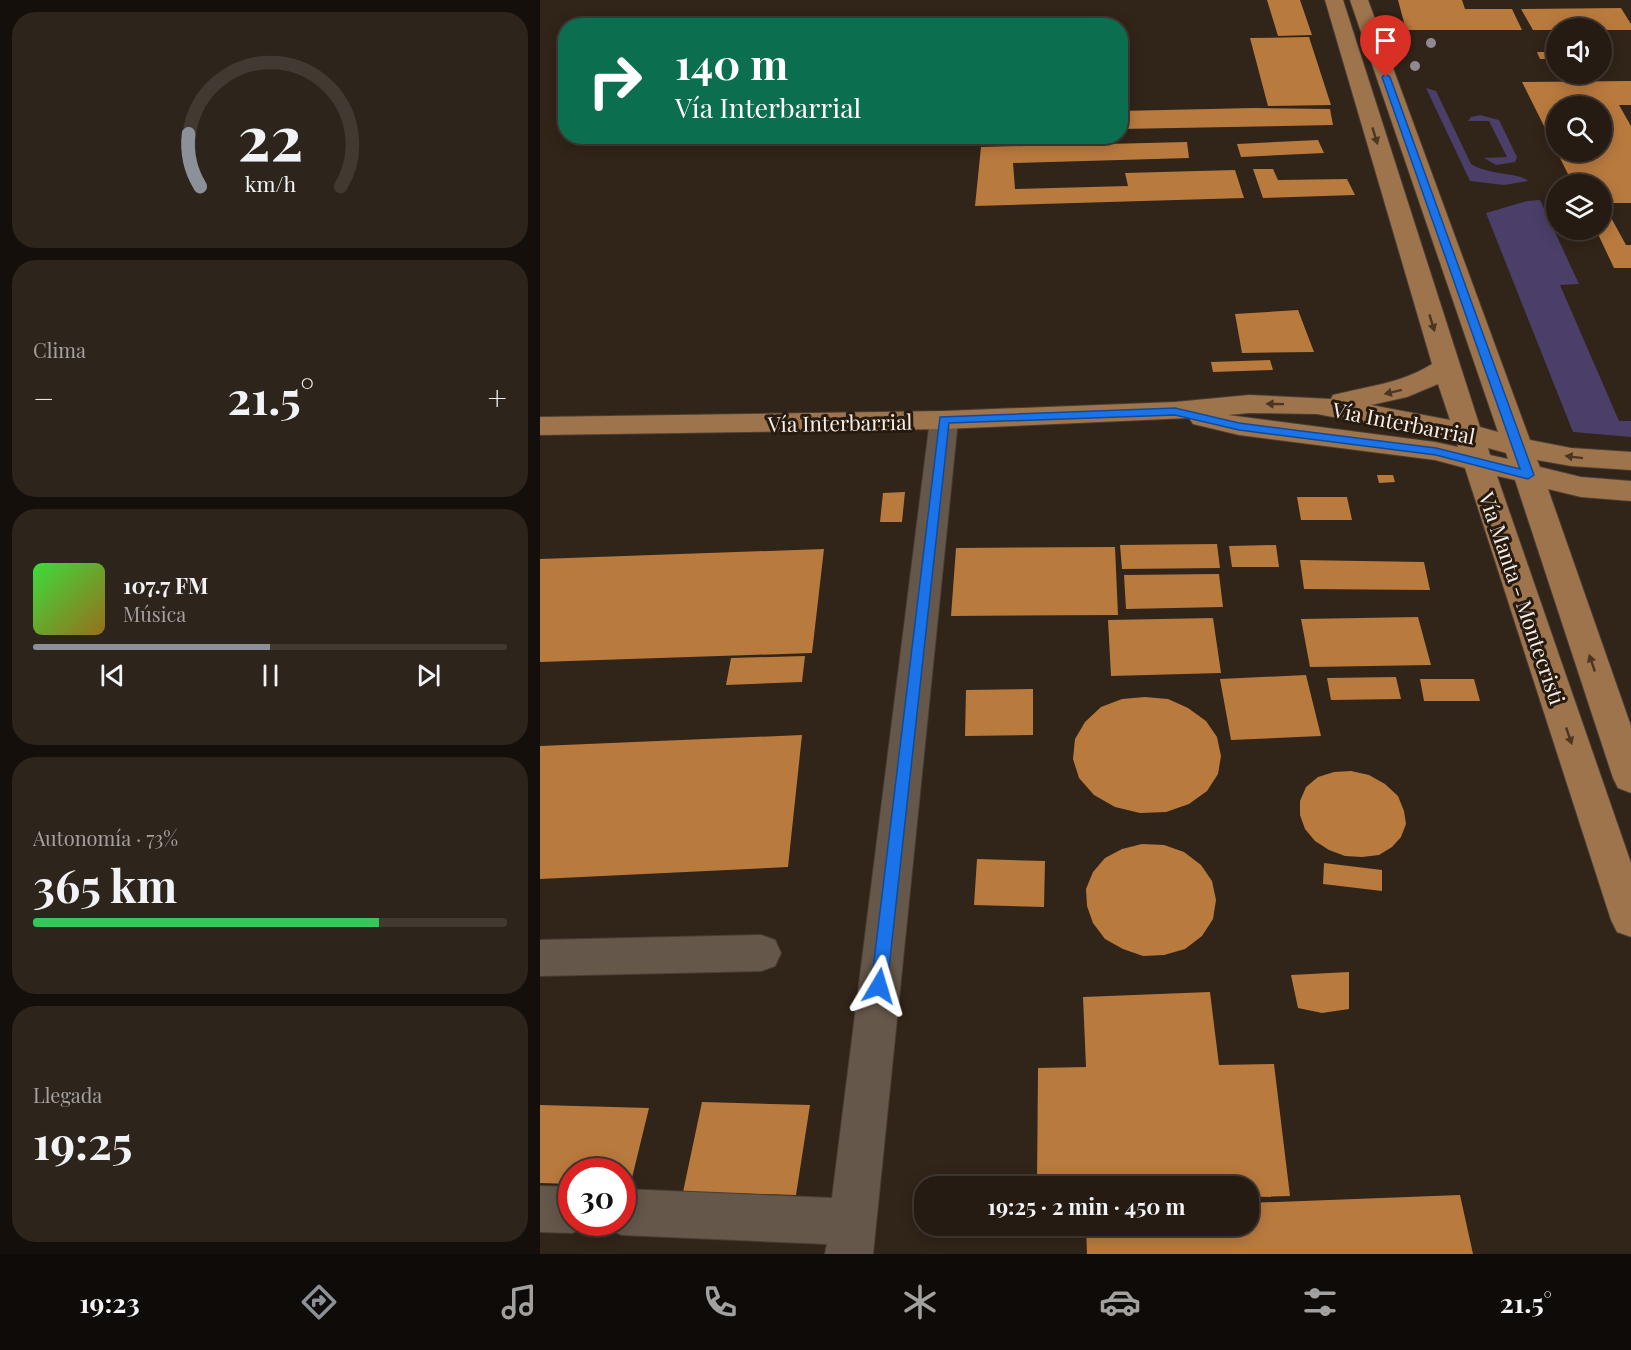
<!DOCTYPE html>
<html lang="es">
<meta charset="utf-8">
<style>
:root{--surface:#251b13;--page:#2d241c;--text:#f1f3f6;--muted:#a3a1a0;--line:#423933;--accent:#8c9099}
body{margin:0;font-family:"Playfair Display",serif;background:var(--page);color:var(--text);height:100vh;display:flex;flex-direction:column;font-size:22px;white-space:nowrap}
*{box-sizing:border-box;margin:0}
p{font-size:20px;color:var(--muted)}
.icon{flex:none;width:33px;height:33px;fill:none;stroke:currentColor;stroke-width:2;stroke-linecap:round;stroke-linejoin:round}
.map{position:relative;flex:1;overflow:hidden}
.panel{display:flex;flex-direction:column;gap:12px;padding:12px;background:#140f0a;width:540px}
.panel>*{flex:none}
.hud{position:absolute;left:18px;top:18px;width:570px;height:126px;border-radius:24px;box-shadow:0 3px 15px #0003,0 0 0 2px var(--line);background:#0b6e4f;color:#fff;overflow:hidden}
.buttons{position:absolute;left:1006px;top:18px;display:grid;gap:12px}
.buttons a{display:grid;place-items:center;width:66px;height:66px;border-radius:50%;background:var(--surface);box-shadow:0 3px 15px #0003,0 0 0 2px var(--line);font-size:30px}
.speed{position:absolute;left:18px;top:1158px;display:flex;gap:12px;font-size:30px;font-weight:700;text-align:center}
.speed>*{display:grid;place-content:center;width:78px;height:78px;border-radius:50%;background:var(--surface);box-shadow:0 3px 15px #0003,0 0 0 2px var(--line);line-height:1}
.speed .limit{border:9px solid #d22;background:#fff;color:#111}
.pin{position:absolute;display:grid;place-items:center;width:51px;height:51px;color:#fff;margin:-62px -26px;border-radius:50% 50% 50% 0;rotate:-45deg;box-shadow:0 0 6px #0007}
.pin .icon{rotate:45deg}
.me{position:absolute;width:66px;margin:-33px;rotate:7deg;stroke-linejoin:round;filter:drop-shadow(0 0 4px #0008)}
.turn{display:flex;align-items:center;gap:21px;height:126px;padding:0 18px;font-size:27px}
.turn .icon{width:78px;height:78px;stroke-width:2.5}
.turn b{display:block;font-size:42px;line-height:51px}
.big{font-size:45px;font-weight:700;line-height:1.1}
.panel .tile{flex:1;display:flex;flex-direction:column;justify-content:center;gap:9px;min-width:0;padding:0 21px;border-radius:24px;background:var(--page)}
.panel .dial{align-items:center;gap:0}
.dial svg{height:156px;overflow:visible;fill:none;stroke:var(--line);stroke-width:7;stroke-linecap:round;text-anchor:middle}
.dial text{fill:var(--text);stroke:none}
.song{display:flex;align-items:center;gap:18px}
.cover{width:72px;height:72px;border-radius:9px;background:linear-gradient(135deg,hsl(120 70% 55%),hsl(40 70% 35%))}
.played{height:6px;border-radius:3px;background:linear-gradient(90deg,var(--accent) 50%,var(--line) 50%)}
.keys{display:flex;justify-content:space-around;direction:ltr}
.heat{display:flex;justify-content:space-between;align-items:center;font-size:33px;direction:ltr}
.charge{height:9px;border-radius:4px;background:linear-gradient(90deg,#34c759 73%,var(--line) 0)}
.trip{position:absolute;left:374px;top:1176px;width:345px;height:60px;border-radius:24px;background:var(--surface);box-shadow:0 3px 15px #0003,0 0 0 2px var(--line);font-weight:700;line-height:60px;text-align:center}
.menu{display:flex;height:96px;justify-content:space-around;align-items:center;background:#0f0b08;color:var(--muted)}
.menu .icon{width:42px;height:42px}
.menu .current{color:var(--accent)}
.menu b{font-size:27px;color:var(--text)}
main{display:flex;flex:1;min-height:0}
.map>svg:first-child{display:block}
.green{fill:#4b3e69}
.building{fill:#b97a3e;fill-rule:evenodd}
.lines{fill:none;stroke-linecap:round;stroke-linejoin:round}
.minor-casing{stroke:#493e36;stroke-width:2}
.major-casing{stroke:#493e36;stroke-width:2}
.minor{fill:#65574a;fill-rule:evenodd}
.major{fill:#9e744d;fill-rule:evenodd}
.tree{fill:#928990}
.oneway{fill:#4b3622}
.route{fill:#1a73e8;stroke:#114b97;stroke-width:1.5}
.labels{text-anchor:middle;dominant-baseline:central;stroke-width:6;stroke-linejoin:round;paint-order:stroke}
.street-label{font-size:21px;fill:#f7eee7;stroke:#271b10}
</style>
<main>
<section class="panel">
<div class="tile dial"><svg viewBox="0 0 100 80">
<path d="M14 69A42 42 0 1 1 86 69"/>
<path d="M14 69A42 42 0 0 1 8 42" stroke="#8c9099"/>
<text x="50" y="56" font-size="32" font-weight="700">22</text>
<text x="50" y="72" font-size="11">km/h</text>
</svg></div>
<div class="tile"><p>Clima</p>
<div class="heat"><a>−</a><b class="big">21.5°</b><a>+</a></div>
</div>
<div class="tile">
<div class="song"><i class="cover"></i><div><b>107.7 FM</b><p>Música</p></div></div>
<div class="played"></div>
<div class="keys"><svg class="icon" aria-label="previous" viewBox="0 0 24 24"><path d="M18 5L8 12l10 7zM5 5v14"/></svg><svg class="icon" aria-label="pause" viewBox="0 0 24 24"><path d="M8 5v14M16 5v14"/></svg><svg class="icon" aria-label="next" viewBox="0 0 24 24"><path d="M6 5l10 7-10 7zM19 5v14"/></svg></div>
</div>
<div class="tile"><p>Autonomía · 73%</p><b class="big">365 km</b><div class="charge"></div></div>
<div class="tile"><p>Llegada</p><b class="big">19:25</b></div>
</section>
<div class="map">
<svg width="1091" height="1254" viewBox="0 0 1091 1254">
<rect width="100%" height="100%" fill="#312419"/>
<path class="green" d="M886,88l10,3 35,73c16,11 51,9 57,17l-24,4 -34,-4z
M940,115l19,5 18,37 -2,5 -19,3 -12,-7 23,-1 -18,-36h-21l3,-4z
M1000,200l39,84 -19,1 59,136h12v16l-58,-5 -87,-219 41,-12z"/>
<path class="building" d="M727,0h33l12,35 -34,1z
M858,0h64l3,9h47l10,21h-116z
M1081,8l10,16v6h-98l-12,-21z
M769,37l22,68 -63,1 -18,-68z
M997,52h20v11h-7l-2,-4h-8z
M1091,81v24h-12l12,21v77h-28l23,42h5v23h-17l-18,-38h6v-46h-29l-51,-102zM1017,106h45v46h-10l3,6h-20l-3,-6h-15z
M714,108l76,1 3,16 -213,4v-18z
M778,140l6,13 -83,4 -4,-13z
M647,142l2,16 -176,5 2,26 113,-3 -3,-13 110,-3 9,28 -269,8 6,-59z
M713,169h20l5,11 69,-1 8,16 -92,3z
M758,310l16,42 -72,1 -7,-39z
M730,360l3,10 -60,2 -2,-10z
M837,475h16l2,7 -16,1z
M365,492l-3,30h-22l3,-29z
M757,497h50l5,23h-51z
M677,544l3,24 -98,1 -2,-24z
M736,545l3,22h-47l-3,-21z
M575,547l3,68 -167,1 5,-68z
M284,549l-12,104 -272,9v-103z
M760,560l124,2 6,28 -126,-1z
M679,574l4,33 -97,2 -2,-34z
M878,617l13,48 -121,2 -9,-48z
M673,618l8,55 -110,3 -3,-56z
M265,656l-3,26 -76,3 5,-27z
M766,675l15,61 -90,4 -11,-61z
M856,677l5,22 -70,1 -4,-22z
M880,679h54l6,22h-56z
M493,689v46l-68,1 1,-46z
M605,697l23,2 20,9 18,13 11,16 4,19 -3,18 -11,17 -18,13 -23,8 -26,1 -25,-6 -21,-12 -15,-17 -6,-19 2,-20 10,-17 16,-15 21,-8z
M262,735l-14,132 -248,12v-133z
M811,771l18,4 16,9 13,12 6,15 2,13 -5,13 -9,10 -13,8 -17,2 -17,-1 -16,-6 -14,-9 -10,-12 -5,-14v-14l6,-14 12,-10 16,-5z
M602,844l22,1 20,7 17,13 11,16 4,19 -3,19 -11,17 -17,13 -21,6 -21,1 -20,-7 -18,-10 -12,-16 -6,-17 -1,-17 7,-17 12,-14 17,-9z
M437,859l68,2 -1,46 -70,-2z
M784,863l58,7v21l-59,-7z
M809,972v37l-27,4 -24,-5 -7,-33z
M670,992l9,73 55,-1 16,132 -42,1v-11h-211l1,-118 48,-1 -3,-70z
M162,1102l108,3 -14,90 -113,-3z
M0,1105l109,3 -19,78h-8v-14h-50v12l-32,-1z
M920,1195l13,59h-386l-1,-28h162v-23z"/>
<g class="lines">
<g class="minor-casing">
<path id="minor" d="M404,411l10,3 4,6 -85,834h-48l2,-10 -205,-9 -16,-7 -3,-6h19v-33l210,9 98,-778 4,-6z
M221,935l14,5 6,13 -6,13 -14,5 -221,5v-36z
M0,1186l32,1v35h18l-2,4 -16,7 -32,-1z"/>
</g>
<g class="major-casing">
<path id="major" d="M785,0h18l137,427 18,5 -148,-432h18l162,440 41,8 60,4v18l-60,-4 -34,-6 3,7 41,10 50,4v20l-50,-4 -33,-8 83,237v67l-13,-5 -5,-10 -98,-298 -18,-4 134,387v74l-14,-5 -6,-12 -146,-452 -30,-8 -196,-25 -46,-11 -4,-6 -245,11 -404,6v-18l404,-6 231,-9 74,-7 82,4 2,-4c35,-9 67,-11 99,-31zM898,384l12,36 -79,-15 36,-8zM709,413l68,1 139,26 2,7 -23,-5 -207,-27zM948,448l18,5 2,6 -18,-4z"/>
</g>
<use href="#minor" class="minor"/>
<use href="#major" class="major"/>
</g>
<g class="tree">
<circle cx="891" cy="43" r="5"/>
<circle cx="875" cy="66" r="5"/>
</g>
<defs><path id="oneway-solid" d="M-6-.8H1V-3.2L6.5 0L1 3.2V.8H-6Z" transform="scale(1.5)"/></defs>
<g class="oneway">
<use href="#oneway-solid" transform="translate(835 136) rotate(73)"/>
<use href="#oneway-solid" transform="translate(892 323) rotate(73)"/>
<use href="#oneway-solid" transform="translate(853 392) rotate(166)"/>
<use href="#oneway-solid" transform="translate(735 404) rotate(-179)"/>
<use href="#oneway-solid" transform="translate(1034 457) rotate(-173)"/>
<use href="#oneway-solid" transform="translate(1052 663) rotate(-109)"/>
<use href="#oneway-solid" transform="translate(1029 736) rotate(71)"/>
</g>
<path class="route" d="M846,74l4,3 144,398 -6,4 -92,-24 -197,-25 -64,-15 -226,8 -62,563 -2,5 -6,3 -6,-3 -2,-5 69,-569 235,-9 64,15 197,25 84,21 -138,-392z"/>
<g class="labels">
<g class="street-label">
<text transform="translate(300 422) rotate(-1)">Vía Interbarrial</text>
<text transform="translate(864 422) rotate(11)">Vía Interbarrial</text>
<text transform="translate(983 598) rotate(71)">Vía Manta - Montecristi</text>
</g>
</g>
</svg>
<div class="buttons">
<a><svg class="icon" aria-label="sound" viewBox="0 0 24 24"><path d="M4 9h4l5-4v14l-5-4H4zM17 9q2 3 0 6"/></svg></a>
<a><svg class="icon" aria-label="search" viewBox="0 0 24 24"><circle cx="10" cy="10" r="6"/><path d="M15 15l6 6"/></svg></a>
<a><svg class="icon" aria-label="layers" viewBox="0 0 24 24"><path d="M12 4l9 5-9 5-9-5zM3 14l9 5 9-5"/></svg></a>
</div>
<div class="speed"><div class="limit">30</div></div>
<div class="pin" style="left:846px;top:77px;background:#d93025"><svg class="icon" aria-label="arrive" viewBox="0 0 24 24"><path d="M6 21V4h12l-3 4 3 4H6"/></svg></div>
<svg class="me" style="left:339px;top:986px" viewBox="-20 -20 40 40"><path d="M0-17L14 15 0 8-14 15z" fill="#1a73e8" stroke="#fff" stroke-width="4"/></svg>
<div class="trip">19:25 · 2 min · 450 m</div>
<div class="hud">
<div class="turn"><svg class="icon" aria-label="right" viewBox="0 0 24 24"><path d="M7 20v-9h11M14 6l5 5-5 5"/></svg><div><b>140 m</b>Vía Interbarrial</div></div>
</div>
</div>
</main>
<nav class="menu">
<b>19:23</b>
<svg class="icon current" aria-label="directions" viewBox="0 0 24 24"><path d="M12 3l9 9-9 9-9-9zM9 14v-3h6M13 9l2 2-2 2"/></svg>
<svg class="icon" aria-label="music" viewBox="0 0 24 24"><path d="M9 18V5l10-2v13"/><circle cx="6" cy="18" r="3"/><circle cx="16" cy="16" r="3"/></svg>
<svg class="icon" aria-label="phone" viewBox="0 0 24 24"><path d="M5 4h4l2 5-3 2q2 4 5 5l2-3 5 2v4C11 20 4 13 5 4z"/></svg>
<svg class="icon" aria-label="climate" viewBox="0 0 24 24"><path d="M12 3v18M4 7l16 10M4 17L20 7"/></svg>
<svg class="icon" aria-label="car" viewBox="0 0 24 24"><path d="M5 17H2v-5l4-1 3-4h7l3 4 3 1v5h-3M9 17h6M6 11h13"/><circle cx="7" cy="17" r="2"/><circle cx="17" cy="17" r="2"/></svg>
<svg class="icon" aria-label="filters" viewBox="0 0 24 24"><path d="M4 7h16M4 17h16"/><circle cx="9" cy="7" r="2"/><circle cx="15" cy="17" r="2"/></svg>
<b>21.5°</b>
</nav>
